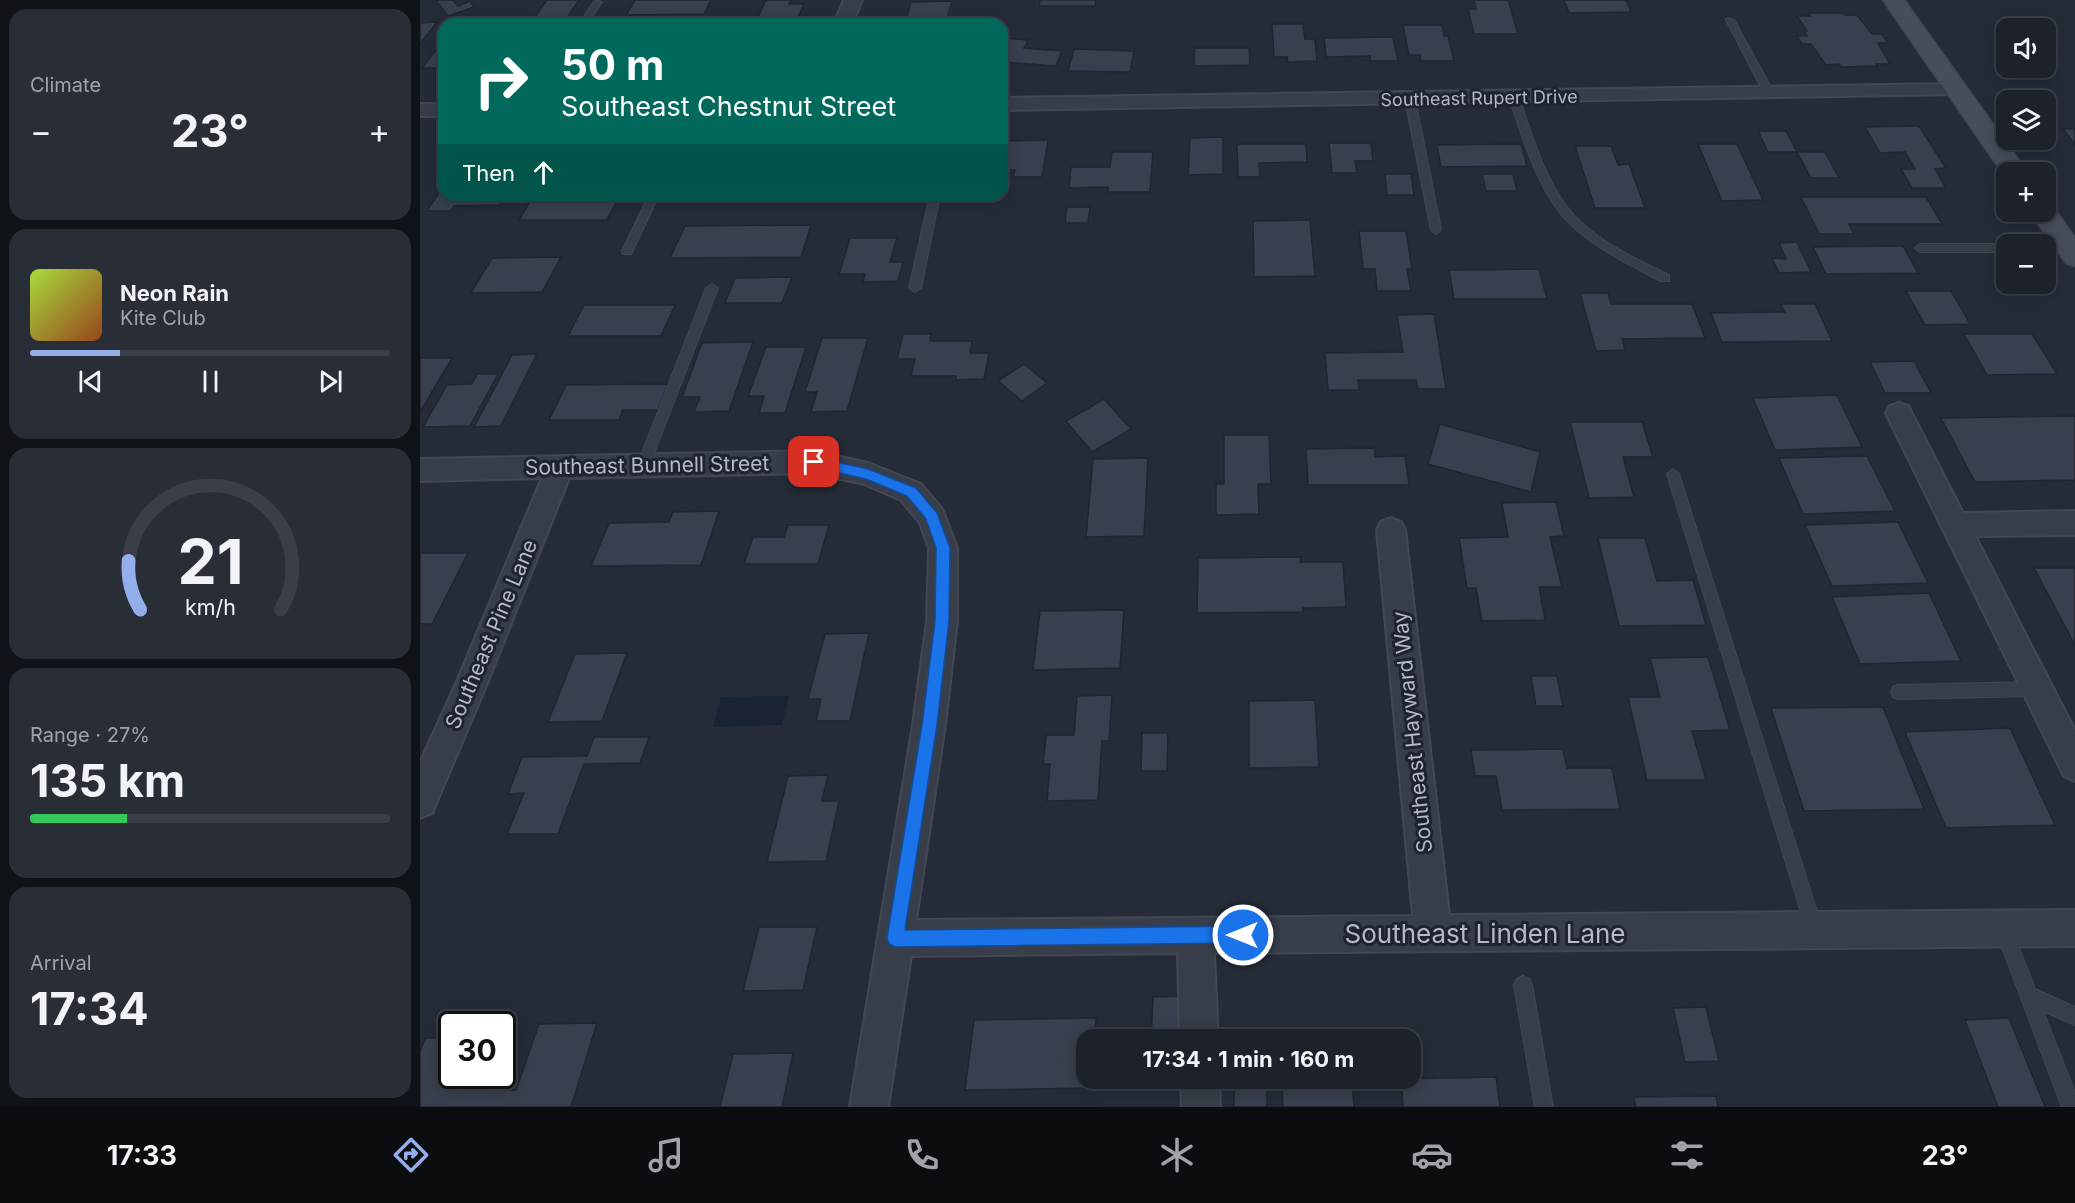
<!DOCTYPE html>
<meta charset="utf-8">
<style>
:root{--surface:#1c212a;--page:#292e36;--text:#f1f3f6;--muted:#a0a3a8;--line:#3a3e47;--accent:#93aeeb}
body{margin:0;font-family:Inter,sans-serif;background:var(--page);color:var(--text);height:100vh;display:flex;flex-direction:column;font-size:22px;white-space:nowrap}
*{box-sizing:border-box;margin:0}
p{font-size:20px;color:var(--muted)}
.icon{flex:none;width:33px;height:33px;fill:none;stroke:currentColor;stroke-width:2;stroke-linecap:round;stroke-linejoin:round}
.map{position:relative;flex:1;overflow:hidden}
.sheet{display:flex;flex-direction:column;gap:9px;padding:9px;background:#0f1217;width:420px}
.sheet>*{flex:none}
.banner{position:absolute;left:18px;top:18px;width:570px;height:183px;border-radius:18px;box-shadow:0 3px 15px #0003,0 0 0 2px var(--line);background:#00695c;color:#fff;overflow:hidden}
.buttons{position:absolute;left:1576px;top:18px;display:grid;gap:12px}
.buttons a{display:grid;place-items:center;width:60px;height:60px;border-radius:12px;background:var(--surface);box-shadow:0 3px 15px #0003,0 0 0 2px var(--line);font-size:30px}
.speed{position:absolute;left:18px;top:1011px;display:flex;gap:12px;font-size:30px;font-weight:700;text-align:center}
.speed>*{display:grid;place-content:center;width:78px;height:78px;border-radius:50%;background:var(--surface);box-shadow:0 3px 15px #0003,0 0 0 2px var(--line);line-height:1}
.speed .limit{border:3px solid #111;border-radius:9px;background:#fff;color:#111}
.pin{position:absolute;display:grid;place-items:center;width:51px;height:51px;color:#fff;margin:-26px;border-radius:12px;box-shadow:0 3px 9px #0006}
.me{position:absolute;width:66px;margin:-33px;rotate:270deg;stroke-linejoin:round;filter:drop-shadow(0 0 4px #0008)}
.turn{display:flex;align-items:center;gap:21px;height:126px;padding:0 24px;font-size:27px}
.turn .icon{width:78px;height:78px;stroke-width:2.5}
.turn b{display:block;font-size:42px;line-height:51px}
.then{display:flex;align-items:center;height:57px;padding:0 24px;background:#0003;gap:12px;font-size:22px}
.big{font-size:45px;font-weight:700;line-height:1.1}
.sheet .tile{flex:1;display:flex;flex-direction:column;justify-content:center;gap:9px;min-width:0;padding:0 21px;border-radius:18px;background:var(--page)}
.sheet .dial{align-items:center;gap:0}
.dial svg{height:156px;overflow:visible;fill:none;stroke:var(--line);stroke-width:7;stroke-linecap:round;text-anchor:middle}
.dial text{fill:var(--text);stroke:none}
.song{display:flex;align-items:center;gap:18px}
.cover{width:72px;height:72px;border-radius:9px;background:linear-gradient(135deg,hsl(80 70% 55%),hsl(20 70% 35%))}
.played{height:6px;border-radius:3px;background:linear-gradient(90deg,var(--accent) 25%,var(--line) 25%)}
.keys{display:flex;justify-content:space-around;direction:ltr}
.heat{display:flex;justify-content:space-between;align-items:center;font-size:33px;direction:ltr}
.charge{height:9px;border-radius:4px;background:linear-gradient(90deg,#34c759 27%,var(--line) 0)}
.trip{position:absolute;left:656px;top:1029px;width:345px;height:60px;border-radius:18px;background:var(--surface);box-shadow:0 3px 15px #0003,0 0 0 2px var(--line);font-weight:700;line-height:60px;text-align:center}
.menu{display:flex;height:96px;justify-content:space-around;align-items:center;background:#0b0d11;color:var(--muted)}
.menu .icon{width:42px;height:42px}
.menu .selected{color:var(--accent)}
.menu b{font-size:27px;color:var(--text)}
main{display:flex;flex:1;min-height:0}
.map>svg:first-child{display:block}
.water{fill:#1a2335}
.building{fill:#38404f;stroke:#202530;stroke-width:1.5}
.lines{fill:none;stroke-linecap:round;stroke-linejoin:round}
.lane-casing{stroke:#424752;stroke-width:2}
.street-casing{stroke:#424752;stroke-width:4}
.secondary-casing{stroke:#424752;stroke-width:3}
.lane{fill:#383e49;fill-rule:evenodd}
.street{fill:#383e49;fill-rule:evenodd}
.secondary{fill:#474d5b;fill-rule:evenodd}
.route{fill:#1a73e8;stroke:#114b97;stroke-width:1.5}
.labels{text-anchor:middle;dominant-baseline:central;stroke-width:6;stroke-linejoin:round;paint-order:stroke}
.far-street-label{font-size:18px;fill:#b4b9c5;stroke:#1e232e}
.street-label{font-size:21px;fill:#b4b9c5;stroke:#1e232e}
.near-street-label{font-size:26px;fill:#b4b9c5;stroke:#1e232e}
</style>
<main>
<section class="sheet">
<div class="tile"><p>Climate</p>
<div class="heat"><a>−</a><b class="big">23°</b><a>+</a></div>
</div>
<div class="tile">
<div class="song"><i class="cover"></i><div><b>Neon Rain</b><p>Kite Club</p></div></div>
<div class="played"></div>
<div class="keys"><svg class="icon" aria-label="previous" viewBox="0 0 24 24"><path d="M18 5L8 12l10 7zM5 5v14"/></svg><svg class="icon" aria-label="pause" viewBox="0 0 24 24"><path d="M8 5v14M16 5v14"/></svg><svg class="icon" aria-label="next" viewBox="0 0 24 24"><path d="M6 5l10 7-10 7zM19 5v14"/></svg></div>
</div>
<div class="tile dial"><svg viewBox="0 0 100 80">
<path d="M14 69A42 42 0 1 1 86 69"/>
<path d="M14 69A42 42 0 0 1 8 44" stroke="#93aeeb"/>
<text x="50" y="56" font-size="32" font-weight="700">21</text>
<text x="50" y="72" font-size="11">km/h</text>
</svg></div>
<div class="tile"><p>Range · 27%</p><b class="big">135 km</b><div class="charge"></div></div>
<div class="tile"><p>Arrival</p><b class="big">17:34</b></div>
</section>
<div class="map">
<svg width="1655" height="1107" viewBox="0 0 1655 1107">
<rect width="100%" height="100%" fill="#252c38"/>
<path class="water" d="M369,696l-7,29 -69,2 8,-30z"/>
<path class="building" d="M16,0h17l5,6 12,-5 4,6 -26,9z
M127,0h32l-16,24h-33z
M215,0h76l-7,14 -78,1z
M346,0h25l-2,4h15l-8,17h-40z
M620,0h56l-1,6h-56z
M1054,0h34l10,34h-44l-6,-25h8z
M1144,0h62l5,12 -62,1z
M532,1l-5,18 -41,1 5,-18z
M1388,13h35l2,2h12l15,19h10l6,9h-10l12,21h-14l2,2 -37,1 -2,-3 -13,1 -15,-21h-9l-5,-8h10l-3,-5h3l-10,-15h13z
M17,22l-17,22v-21z
M852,24h31l2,15h10l2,22 -29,1 -1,-5h-13z
M983,25h39l2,11h4l6,25h-33l-1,-6h-11z
M973,37l5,24h-28v-5l-44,1 -2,-19z
M582,38l26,2 -4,8 38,3 -6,15 -54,-4z
M775,48h54l1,17 -56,1z
M17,49h7v19h-22z
M654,49l60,2 -4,21 -62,-1z
M1499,126l27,42 -11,1 11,19h-34l-11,-19h14l-10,-17 -25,1 -15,-26z
M1643,129h12v15z
M1338,131h28l11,21h-29z
M803,137v37l-35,1 2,-37z
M628,140l-6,37h-29l2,-7h-13v-29z
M909,143h42l2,18h-18l2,12h-25z
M817,144h69l1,18 -48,1 1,14h-22z
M1101,144l6,22 -86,1 -4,-22z
M1278,144h39l26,56 -41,1z
M1155,146h36l7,19 11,-1 16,44h-50z
M692,152h41l-3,40h-42v-5l-39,1 2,-21h39z
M1377,152h28l14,26h-28z
M965,174h26l3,21h-27z
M1062,174h31l4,17h-31z
M24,185v10h62l-6,10 -46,1 -3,5h-24z
M114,195h86l-13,25h-88z
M305,195h22l-3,7 -23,1z
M476,195h22l-1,7h-23z
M1381,197h125l16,27h-93l5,10h-35z
M647,207h23l-2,16h-23z
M890,220l5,56 -61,1 -1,-56z
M391,225l-10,32 -131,1 15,-32z
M939,231h47l6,38h-5l4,22h-34l-2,-22h-12z
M430,238h47l-7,24h13l-5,19 -35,1 2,-8h-26z
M1377,242l14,30 -32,1 -7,-15 14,1 -7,-16z
M1483,246l15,27 -92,1 -13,-27z
M141,257l-19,35 -71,1 21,-35z
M1119,269l8,30h-93l-5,-29z
M372,277l-10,26h-57l10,-25z
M1486,291h45l19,33 -45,1z
M1160,293h28l3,11h81l13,34 -83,1 3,11 -29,1z
M1361,304h34l17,37 -110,1 -11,-29 74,-1z
M164,305h91l-14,31h-93z
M1014,314l12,75h-28l-2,-9h-58l1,10h-31l-3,-37 78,-1 -6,-37z
M483,334h28l-1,7h42l-2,12h19l-5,26 -28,1v-4h-45l4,-17h-18z
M1544,334h68l25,40 -70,1z
M402,338h46l-21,73 -36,1 6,-20h-12z
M333,342l-24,69 -35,1 6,-15h-18l20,-54z
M346,347h40l-21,66h-26l5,-17h-16z
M117,354l-36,72 -27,1 38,-72z
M0,358h32l-32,54z
M1494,361l17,32h-46l-15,-31z
M604,364l23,19 -25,18 -24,-20z
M57,374h21l-28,52 -47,1 24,-42 25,-1z
M248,384l-10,26h-35l-4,10h-70l17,-35z
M1417,395l25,52 -87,3 -22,-52z
M684,399l27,30 -39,23 -26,-31z
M1655,416v64l-100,2 -34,-64z
M1150,422h72l11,35h-30l11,40 -45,1z
M1020,424l100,28 -9,40 -103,-28z
M804,435h45l2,49h-13l1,30 -43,1v-31h8z
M955,448v9l30,-1 4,29h-101l-2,-36z
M1447,456l28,55 -92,3 -24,-56z
M728,458l-4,78 -58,1 7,-78z
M1136,502l8,34 -14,1 12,50h-23l6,33 -63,1 -6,-33h-9l-8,-50 49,-1 -6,-34z
M299,511l-18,54 -110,1 18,-43 60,-1 4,-10z
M1478,522l30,61 -96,3 -27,-61z
M368,525h41l-11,39h-74l9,-27h31z
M1178,538h47l12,43 36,-1 13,45 -87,1z
M0,553h48l-36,71h-12z
M881,557l-1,5h43l3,45 -43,1v4l-106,1 1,-55z
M1614,568h41v77z
M1509,593l32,68 -101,3 -28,-67z
M704,610l-4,58 -87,2 7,-59z
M449,633l-19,88h-34l5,-22h-13l17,-65z
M207,653l-25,68 -54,1 27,-68z
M1288,657l22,73 -38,1 14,49h-59l-19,-83h32l-10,-39z
M1111,676h26l6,30h-27z
M692,695l-3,46h-7l-4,59 -51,1 3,-37h-7l3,-29h28l3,-39z
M895,700l4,67 -70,1v-67z
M1463,707l41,102 -120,2 -33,-103z
M1590,728l45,97 -109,3 -41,-96z
M722,733h26l-1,38h-26z
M174,737h55l-9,26 -56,1 -26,70h-51l17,-41 -16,1 14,-37 65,-1z
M1143,749l4,19h45l8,41 -118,1 -6,-34h-21l-4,-26z
M408,775l-6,26h17l-13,60 -59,1 21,-86z
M339,927h58l-14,63 -60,1z
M762,996l-2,44h-29l2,-43z
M1286,1007l13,54 -34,1 -12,-54z
M676,1018l-2,22h-8v38h5v10l-126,2 9,-70z
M1589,1018l36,89h-47l-33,-87z
M177,1023l-26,84h-151v-55l5,-14h27v38h41l-5,14h28l23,-66z
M373,1053l-11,54h-62l13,-53z
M1076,1077l4,30h-97l-2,-28z
M862,1078h70l2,29h-71z
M847,1086v21h-33v-20z
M1296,1096l2,11h-82l-2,-10z"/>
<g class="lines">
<g class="lane-casing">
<path id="lane" d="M175,0l7,2 -15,22h-8z
M1307,18l7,2 40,73 -2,2 -8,-2 -38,-73z
M990,96l5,3 26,131 -5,4 -5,-4 -26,-131z
M1091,96l8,2c13,37 24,77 48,109 24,32 67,51 102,68v6h-8c-35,-18 -73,-36 -99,-66 -27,-33 -39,-78 -53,-117z
M229,195h10l-28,59h-8l-1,-3z
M510,195h10l-19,93 -6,4 -6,-4z
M1626,243h22l5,4 -5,4h-22v-7h-4z
M1500,244h88l-1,8h-87l-5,-4z
M292,284l6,4 -69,178 -2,4h-8l-2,-4 69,-178z
M1253,469l6,5 143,454 -2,6 -6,2 -6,-2 -2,-6 -139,-454z
M1617,682l5,2 2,5 -2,5 -5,2 -139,3 -5,-2 -2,-5 2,-5 5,-2z
M1584,923l6,2 25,64 40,18v18l-32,-14 32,82v14h-13l-66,-176 2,-6z
M1103,976l6,3 3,6 21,122h-18l-21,-122 3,-6z"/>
</g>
<g class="street-casing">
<path id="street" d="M424,0h18l-10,24h-18z
M1536,84l7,2 3,4 -3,4 -961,16v-12z
M0,104h24v12h-24z
M1479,403l9,3 55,107 112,-2v24l-100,1 100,195v50l-11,-5 -178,-363 4,-7z
M394,451l54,12 53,21 21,25 15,39v73l-12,104 -29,195 497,-4 -36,-386 4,-8 10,-4 10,4 4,8 44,385 626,-5v36l-861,7 4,87h-38l-2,-87 -267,3 -23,151h-38l63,-382 14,-104 2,-73 -9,-25 -19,-23 -37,-16 -50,-11 -245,5 -81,203 -56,132 -12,5v-55l38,-84 84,-201 -122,3v-22z
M761,1078h38l1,29h-38z"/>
</g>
<g class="secondary-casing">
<path id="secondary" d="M1463,0h21l123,172h-20l-1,6z
M1626,204l6,2 23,32v28l-9,-3 -36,-51h16z"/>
</g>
<use href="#lane" class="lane"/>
<use href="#street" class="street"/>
<use href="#secondary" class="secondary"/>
</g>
<path class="route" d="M394,457l54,12 48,19 21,25 13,35 -1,73 -12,104 -32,205 338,-4 6,3 2,6 -2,6 -6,2 -348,4 -6,-3 -2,-6 35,-213 13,-104 1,-73 -10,-29 -19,-23 -41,-17 -57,-13 -2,-4z"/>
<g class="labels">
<g class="far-street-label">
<text transform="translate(1059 98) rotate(-1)">Southeast Rupert Drive</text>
</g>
<g class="street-label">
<text transform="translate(227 465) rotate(-1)">Southeast Bunnell Street</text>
<text transform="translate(71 634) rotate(-67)">Southeast Pine Lane</text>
<text transform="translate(992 732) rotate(-96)">Southeast Hayward Way</text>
</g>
<g class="near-street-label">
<text x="1065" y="933">Southeast Linden Lane</text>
</g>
</g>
</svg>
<div class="buttons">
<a><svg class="icon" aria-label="sound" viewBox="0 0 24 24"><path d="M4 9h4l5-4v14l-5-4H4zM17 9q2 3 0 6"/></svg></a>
<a><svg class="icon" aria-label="layers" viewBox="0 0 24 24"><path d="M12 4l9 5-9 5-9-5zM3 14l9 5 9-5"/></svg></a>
<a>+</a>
<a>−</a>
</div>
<div class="speed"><div class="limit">30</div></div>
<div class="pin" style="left:394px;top:462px;background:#d93025"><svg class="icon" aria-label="arrive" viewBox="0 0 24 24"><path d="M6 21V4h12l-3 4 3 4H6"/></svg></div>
<svg class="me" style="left:823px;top:935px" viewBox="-20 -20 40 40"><circle r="17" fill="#1a73e8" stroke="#fff" stroke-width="3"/><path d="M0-11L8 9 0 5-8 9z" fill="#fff"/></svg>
<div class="trip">17:34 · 1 min · 160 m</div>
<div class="banner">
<div class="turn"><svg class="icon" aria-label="right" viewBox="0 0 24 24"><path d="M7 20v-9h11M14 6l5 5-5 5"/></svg><div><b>50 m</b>Southeast Chestnut Street</div></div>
<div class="then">Then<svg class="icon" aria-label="ahead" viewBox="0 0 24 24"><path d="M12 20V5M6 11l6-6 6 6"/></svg></div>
</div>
</div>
</main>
<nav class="menu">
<b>17:33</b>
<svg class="icon selected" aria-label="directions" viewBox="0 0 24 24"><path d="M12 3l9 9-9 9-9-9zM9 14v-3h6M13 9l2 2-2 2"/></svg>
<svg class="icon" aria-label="music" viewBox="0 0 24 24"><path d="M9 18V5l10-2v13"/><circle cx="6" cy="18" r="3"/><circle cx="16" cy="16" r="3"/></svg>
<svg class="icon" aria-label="phone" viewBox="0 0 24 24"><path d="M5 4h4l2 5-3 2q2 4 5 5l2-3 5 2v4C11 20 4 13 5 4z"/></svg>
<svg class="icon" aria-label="climate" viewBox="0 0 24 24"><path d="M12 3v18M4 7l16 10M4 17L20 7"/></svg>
<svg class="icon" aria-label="car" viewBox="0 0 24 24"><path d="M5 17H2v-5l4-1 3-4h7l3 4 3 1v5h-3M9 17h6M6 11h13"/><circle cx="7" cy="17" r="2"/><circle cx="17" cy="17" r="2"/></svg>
<svg class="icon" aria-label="filters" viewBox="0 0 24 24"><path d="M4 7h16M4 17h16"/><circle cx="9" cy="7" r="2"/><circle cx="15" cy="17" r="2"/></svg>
<b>23°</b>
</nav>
